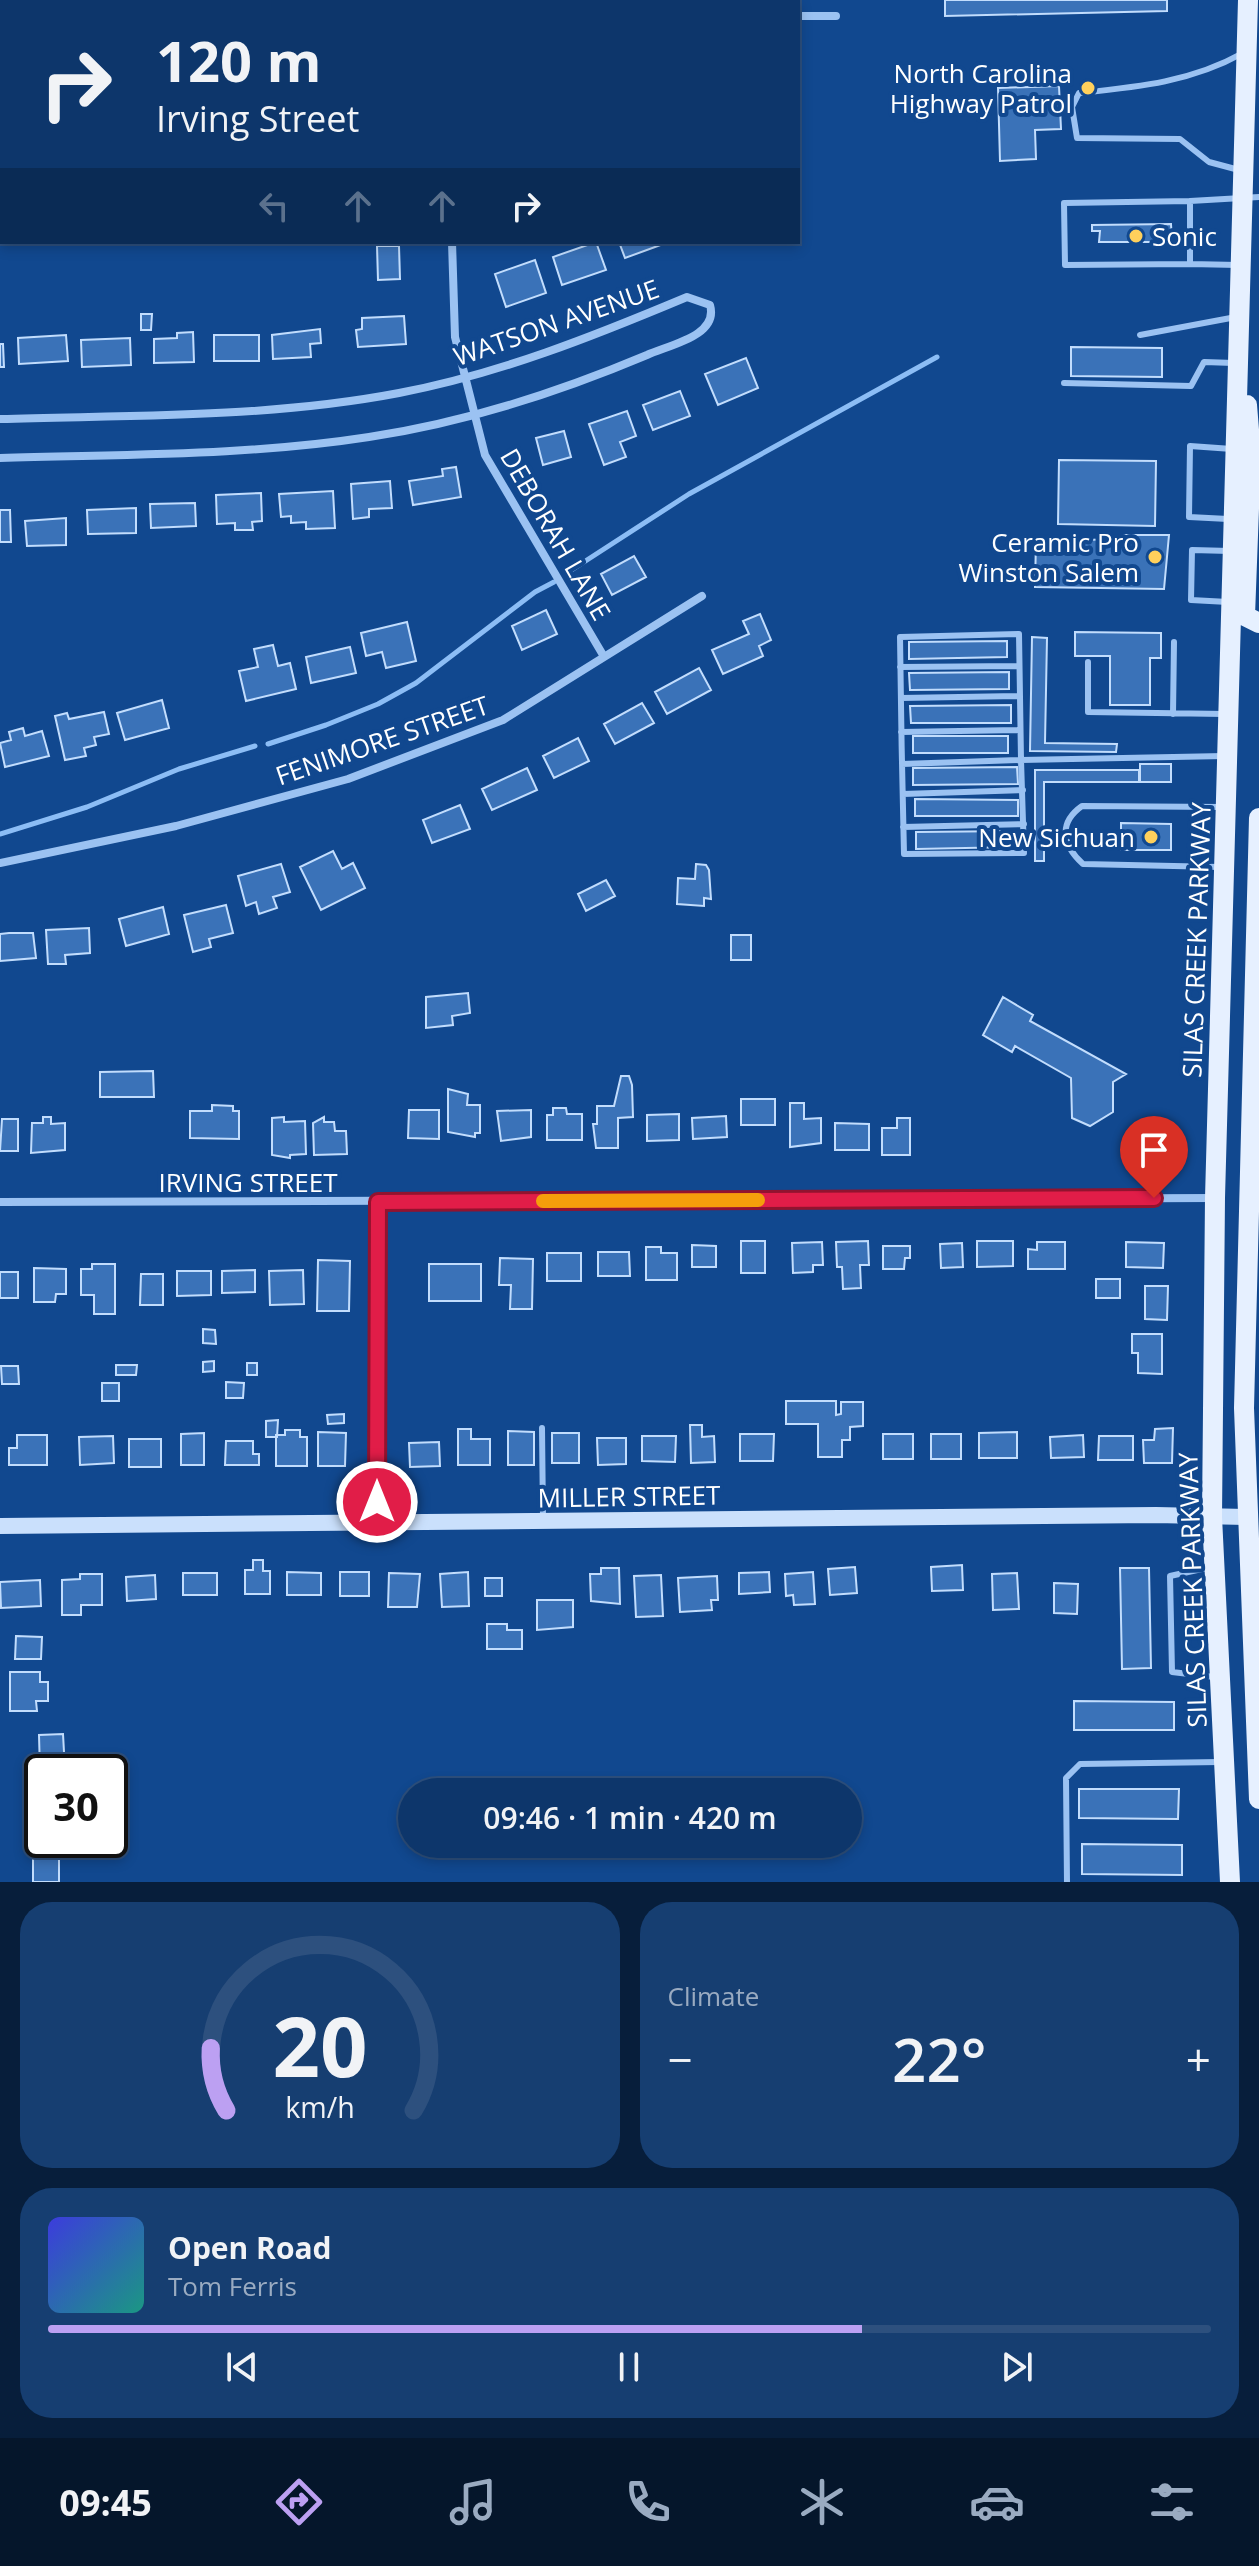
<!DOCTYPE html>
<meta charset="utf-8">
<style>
:root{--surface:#0d366b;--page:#163e71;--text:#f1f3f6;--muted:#9aabc1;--line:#2d507e;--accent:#bca0f2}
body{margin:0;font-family:"Open Sans",sans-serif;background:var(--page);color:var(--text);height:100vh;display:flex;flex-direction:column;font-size:30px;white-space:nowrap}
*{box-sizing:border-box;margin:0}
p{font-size:26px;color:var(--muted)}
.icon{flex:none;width:44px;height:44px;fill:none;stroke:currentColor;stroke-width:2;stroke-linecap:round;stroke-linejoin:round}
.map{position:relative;height:1882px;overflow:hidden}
.panel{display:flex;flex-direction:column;gap:20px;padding:20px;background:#071e3b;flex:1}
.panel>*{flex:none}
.top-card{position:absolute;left:0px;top:0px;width:800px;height:244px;box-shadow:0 4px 12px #0003,0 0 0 2px var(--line);background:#0d366b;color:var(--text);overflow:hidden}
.speed{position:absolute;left:24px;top:1754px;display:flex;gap:16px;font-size:40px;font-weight:700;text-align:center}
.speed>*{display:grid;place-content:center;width:104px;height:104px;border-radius:50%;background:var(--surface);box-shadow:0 4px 12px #0003,0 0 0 2px var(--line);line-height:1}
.speed .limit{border:4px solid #111;border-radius:12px;background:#fff;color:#111}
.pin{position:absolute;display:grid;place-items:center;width:68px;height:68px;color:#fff;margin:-82px -34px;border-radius:50% 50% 50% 0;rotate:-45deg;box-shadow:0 0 8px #0007}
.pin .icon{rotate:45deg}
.me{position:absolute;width:88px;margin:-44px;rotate:0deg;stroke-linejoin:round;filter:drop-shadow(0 0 6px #0008)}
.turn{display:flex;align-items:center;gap:28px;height:168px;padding:0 24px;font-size:36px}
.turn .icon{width:104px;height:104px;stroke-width:2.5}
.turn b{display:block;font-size:56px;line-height:68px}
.lanes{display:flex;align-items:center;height:76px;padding:0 24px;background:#0003;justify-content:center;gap:40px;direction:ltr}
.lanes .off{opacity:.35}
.big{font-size:60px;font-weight:600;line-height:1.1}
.panel .widget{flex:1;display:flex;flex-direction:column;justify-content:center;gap:12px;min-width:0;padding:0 28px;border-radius:32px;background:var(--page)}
.panel .dial{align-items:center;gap:0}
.dial svg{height:208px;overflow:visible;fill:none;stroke:var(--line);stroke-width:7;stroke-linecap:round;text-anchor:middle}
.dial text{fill:var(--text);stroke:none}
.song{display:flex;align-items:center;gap:24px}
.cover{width:96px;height:96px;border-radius:12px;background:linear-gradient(135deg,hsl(240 70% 55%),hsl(170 70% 35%))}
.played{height:8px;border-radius:4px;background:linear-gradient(90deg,var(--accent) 70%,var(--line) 70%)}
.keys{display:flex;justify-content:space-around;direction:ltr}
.heat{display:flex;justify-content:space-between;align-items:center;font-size:44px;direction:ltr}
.panel .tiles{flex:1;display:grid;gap:20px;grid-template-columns:1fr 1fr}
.widget:last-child{grid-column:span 2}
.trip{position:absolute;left:398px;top:1778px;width:464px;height:80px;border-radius:40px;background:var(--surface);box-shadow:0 4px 12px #0003,0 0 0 2px var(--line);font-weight:600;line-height:80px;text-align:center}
.tabs{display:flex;height:128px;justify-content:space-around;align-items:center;background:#05162b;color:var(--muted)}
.tabs .icon{width:56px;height:56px}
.tabs .current{color:var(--accent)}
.tabs b{font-size:36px;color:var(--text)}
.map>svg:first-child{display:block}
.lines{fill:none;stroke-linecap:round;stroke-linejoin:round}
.stream{stroke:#8cbdf5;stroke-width:5}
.building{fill:#3a72b8;stroke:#c2ddfd;stroke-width:2}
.service{stroke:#9bc2f2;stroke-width:6}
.minor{stroke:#9bc2f2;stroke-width:8}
.secondary{stroke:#cae0fc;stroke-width:16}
.primary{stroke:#e6f0ff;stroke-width:20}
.route-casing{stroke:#92132f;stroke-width:20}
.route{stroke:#e11d48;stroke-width:14}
.slow{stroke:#f59e0b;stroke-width:14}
.poi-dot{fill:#ffd05c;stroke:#11488f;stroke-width:3}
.labels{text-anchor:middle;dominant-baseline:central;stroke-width:8;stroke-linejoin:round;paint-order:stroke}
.poi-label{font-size:26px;fill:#fff;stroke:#11488f;text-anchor:end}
.street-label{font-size:26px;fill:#fff;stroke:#11488f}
</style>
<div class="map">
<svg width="1259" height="1882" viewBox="0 0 1259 1882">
<rect width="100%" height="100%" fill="#11488f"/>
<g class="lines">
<path class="stream" d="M570,571l119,-77 248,-137
M268,744l58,-19 52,-21 38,-21 119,-91 19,-10
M0,834l87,-27 92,-38 76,-23"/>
</g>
<path class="building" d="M945,0h222v11l-222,5z
M0,52h2l-1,47h-1z
M1059,86l2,43 -26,1 1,29 -36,2 -2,-73z
M1171,224l1,18h-73l1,-11h-8v-6z
M596,242l10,28 -44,15 -9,-28z
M619,242h47v1l-41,15z
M377,246h22l1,33 -22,1z
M535,260l11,33 -40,14 -11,-33z
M141,314h11l-1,16h-10z
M404,316l2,28 -48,3 -2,-17 6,-1v-11z
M320,329l1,14 -11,1 1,13 -38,2 -1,-24z
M193,332l1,30 -40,1v-24l23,-1v-5z
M66,335l2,26 -49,3 -1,-26z
M214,335h45v26h-45z
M130,338l1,27 -49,2 -1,-27z
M0,344h3l1,23h-4z
M1071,347l91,1v29l-91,-1z
M746,358l12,30 -40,17 -13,-31z
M680,391l10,25 -37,14 -10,-25z
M627,411l9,25 -16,6 6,15 -22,8 -15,-41z
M564,431l7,26 -28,8 -7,-27z
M1059,460l97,1 -1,65 -97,-2z
M456,467l5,30 -48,8 -4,-24 34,-5 -1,-7z
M390,481l2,27 -23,1v8l-16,2 -2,-35z
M333,491l2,37 -29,1v-7l-15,1v-7l-10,1 -2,-23z
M261,493l1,28 -10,1 1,8h-18v-7l-18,1 -1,-29z
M195,503l1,23 -45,2 -1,-24z
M136,508v25l-48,1 -1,-24z
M0,510h10l1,32h-11z
M66,518v27l-39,1 -2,-25z
M1122,535h47l-5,54 -129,-2 1,-48 85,1z
M634,556l12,21 -34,18 -11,-21z
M546,610l11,24 -35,16 -10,-24z
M760,614l11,26 -12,6 4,10 -40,18 -11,-24 37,-16 -6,-13z
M407,622l9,39 -30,7 -4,-16 -16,4 -5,-23z
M1075,632l86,1v25h-11v47h-40v-49h-35z
M1032,637l15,1 -2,105 72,1 -1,8 -86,-1z
M1007,641v16l-98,2v-17z
M273,645l5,21 12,-3 6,26 -50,12 -7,-30 19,-4 -4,-18z
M350,647l6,26 -45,10 -5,-26z
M699,668l12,22 -44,24 -12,-22z
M1009,672v17l-99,1 -1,-17z
M162,700l7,28 -44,12 -8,-27z
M642,703l12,20 -39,21 -11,-20z
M1011,705v18h-100l-1,-17z
M104,712l5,22 -15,3 2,8 -12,3 2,8 -21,4 -10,-44 12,-3 2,6z
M23,728l2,8 17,-5 7,25 -44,11 -5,-24 11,-3 -2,-8z
M913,736h95v17h-95z
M578,738l11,23 -35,17 -11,-22z
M1140,764h31v18h-31z
M1017,767l1,17 -105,1v-17z
M527,768l10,22 -45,20 -10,-21z
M1035,770h104v12h-95v79h-9z
M915,799l103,1v16h-103z
M460,805l10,24 -38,14 -9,-23z
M1121,823l50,1v26h-50z
M1015,831v16l-99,2v-17z
M333,851l9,18 11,-6 12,25 -44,22 -21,-43z
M281,864l9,28 -17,5 4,11 -18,6 -3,-12 -10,4 -8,-30z
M696,864l10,1 3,5 2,29 -7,-1v8l-27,-2 1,-26 17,1z
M606,880l9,16 -29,15 -8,-17z
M226,905l7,28 -24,6 2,8 -18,5 -9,-37z
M163,907l6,27 -43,12 -7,-27z
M89,928l1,25 -25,2 1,9h-18l-2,-34z
M9,933h24l3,25 -36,3v-27z
M731,935h20v25h-20z
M468,993l2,20 -18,3 1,9 -27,3v-31z
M1003,997l30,18 -3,6 96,53 -13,8v30l-23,14 -18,-8 -1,-40 -56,-32 -3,6 -29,-17z
M153,1071l1,26h-54v-25z
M621,1076h8l3,9 1,32 -15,1v30h-22l-3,-24h4v-18h17z
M448,1089l20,5 -1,11h13v28h-5v4l-27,-5z
M741,1099h34v26h-34z
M790,1103h14v16l17,-1v25l-31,4z
M212,1105l21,1v5h6v28l-49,-1v-27h22z
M553,1108h13l1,6h15v26h-35v-25h6z
M409,1110h30v29l-31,-1z
M531,1110v27l-30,4 -4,-30z
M679,1114v26l-32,1v-26z
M726,1116l1,21 -34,2 -1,-21z
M43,1117h8v7l14,-1v27l-34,3 1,-30h11z
M284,1117v5l21,-1 1,33 -16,1v3l-18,-3v-37z
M324,1117v5h10l1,9h11l1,23 -33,1 -1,-32z
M897,1118h13v37h-28v-27h15z
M2,1119h16v32h-18z
M835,1123l34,1v26h-34z
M741,1241h24v32h-24z
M868,1241l1,24h-9l1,23 -18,1 -1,-22h-5l-1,-25z
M977,1241h36v25l-36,1z
M822,1242l1,23h-10v7l-20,1 -1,-30z
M1037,1242h28v27h-37v-20l9,1z
M1126,1242l38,1 -1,25 -37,-1z
M962,1243l1,24 -22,1 -1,-24z
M692,1245l24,1v21h-24z
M883,1246h27v12h-5l-1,11h-21z
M646,1247h15v6h16v27h-31z
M598,1252h31l1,24h-32z
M547,1253h34v28h-34z
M500,1258l33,1 -1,50h-22l1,-24h-12z
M318,1260l32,1 -1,50h-32z
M92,1264h23v50h-21v-19h-13v-26h11z
M429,1264h52v37h-52z
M34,1268l32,1v25h-10l-1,8h-21z
M255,1270v22l-33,1v-22z
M303,1270l1,34 -34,1 -1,-34z
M177,1271h34v24l-34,1z
M0,1272h18v26h-18z
M141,1274h22v31h-23z
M1096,1279h24v19h-24z
M1145,1286h23l-1,34 -22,-1z
M203,1329l12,1 1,14 -13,-1z
M1132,1334h30v40l-24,-1v-20h-6z
M214,1361v10l-11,1v-10z
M247,1363h10v12h-10z
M116,1365h21l-1,10h-20z
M1,1366h17l1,18h-17z
M226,1382l18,1 -1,15h-17z
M102,1383h17v18h-17z
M786,1401h50v14l5,-1v-12h22v24l-13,1v13h-8v17h-24v-33h-32z
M344,1414v9l-16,1 -1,-9z
M278,1420l-1,17h-11v-16z
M690,1425h12v12l12,-1 1,26 -24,1z
M1173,1428l-1,35h-28l-1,-23h11l1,-11z
M458,1429h13v10h19v26h-32z
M285,1430h15v7h7v29h-31v-31h9z
M508,1431l26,1v33h-26z
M318,1432l28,1 -1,33h-27z
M1017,1432v26h-38v-25z
M204,1433v32h-23v-31z
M552,1433h27v30h-27z
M740,1434h34l-1,27h-33z
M883,1434h30v25h-30z
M931,1434h30v25h-30z
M17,1435h30v30h-38v-17h8z
M1083,1435l1,22 -33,1 -1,-21z
M113,1436l1,27 -34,2 -1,-28z
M642,1436h34l-1,26 -33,-1z
M1099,1436h34v24h-35z
M597,1438h29v26l-28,1z
M129,1439h32v28h-32z
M226,1441h27v13h6v11h-34z
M439,1442l1,24 -30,1 -1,-24z
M253,1560h10v11h7v23h-25v-24h8z
M962,1565l1,25 -31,1 -1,-24z
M855,1567l2,26 -27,2 -2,-26z
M601,1568h18l1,36 -29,-3 -1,-27h11z
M1120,1568h29l2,100 -29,1z
M287,1572l34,1v22h-34z
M340,1572h29v24h-29z
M468,1572l1,34 -27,1 -2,-33z
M769,1572l1,20 -31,2v-21z
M813,1572l2,32 -21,1 -1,-10 -7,1 -1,-22z
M183,1573h34v22h-34z
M389,1573l31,1 -3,33h-29z
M1017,1573l2,36 -26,1 -1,-36z
M80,1574h22v31h-21v10h-19v-35l18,-1z
M155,1575l1,24 -29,2 -1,-24z
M661,1575l2,41 -27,1 -2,-41z
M717,1576l1,24h-7l1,10 -32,2 -2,-34z
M485,1578h17v18h-17z
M40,1580l1,26 -40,2 -1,-26z
M1054,1583l24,1 -1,30 -23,-1z
M537,1600h36v27l-36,3z
M487,1624h20v6h15v19h-35z
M16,1636l26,1 -1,22h-26z
M10,1672h30v10h8v19h-12l1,10h-27z
M1074,1701l100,1v28h-100z
M63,1734l2,36 -25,1 -1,-36z
M1079,1789h100l-1,30 -99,-1z
M42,1792v42l-7,1v-9h-11v-33z
M1082,1844l100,1v30l-100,-1z
M33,1852h26v30h-26z"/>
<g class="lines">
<path class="service" d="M1239,170l-30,-8 -29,-23 -103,-1 -5,-31 7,-14c59,-6 112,-11 164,-40
M1190,264l-125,1 -1,-62 126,-2
M1238,265l-48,-1v-63l69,-4
M1140,335l96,-18
M1064,383l127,3 13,-24 30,1
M1228,519l-39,-2 1,-71 42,3
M1228,602l-37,-2 1,-50 38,1
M1088,662v50l137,2
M900,667l119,-1
M901,698l119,-2
M1173,714l1,-72
M901,732l119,-2
M902,764l119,-4 -2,-126 -119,3c1,72 2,145 4,217l120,-1 -3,-93 203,-4
M903,794l120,-4
M903,827l121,-3
M1219,867l-136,-3c-21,-19 -25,-41 -1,-58l140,1
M542,1428l1,90
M1211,1567l-41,9 2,96 42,5
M1067,1882l-1,-104 14,-14 140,-2"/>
<path class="minor" d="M431,2v-2
M798,16h38
M0,17h2
M452,242l3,95 30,118 118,200
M0,419c133,-4 268,-1 399,-26 100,-19 195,-57 288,-96l23,8c9,31 -41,40 -63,50 -88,37 -184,68 -278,82 -122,19 -246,17 -369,21
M0,863l176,-37 172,-47 155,-59 199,-124
M0,1202l1215,-4
M377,1523l1,-321"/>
<path class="secondary" d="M0,1526l1156,-11 90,2"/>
<path class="primary" d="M1247,405l4,50 -6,161 14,7
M1259,818l-15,590 15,391
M1230,1882l-18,-365 3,-319 33,-1198"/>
</g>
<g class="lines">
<g class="route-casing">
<path id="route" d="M377,1502l1,-300 776,-4"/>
</g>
<use href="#route" class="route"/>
<path class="slow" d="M543,1201l215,-1"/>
</g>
<g class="poi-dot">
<circle cx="1088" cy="88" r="8"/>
<circle cx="1136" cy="236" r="8"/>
<circle cx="1155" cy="557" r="8"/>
<circle cx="1151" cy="837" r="8"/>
</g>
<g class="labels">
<g class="poi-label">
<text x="1072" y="73">North Carolina<tspan x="1072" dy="30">Highway Patrol</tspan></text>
<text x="1152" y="236" text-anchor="start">Sonic</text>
<text x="1139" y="542">Ceramic Pro<tspan x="1139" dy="30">Winston Salem</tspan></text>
<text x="1135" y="837">New Sichuan</text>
</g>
<g class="street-label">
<text transform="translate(556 322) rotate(-19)">WATSON AVENUE</text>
<text transform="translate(556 534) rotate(60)">DEBORAH LANE</text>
<text transform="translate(382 740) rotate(-19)">FENIMORE STREET</text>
<text transform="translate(1196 940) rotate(-88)">SILAS CREEK PARKWAY</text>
<text x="248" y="1182">IRVING STREET</text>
<text transform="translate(629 1496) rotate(-1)">MILLER STREET</text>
<text transform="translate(1192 1590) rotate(-92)">SILAS CREEK PARKWAY</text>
</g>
</g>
</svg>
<div class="speed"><div class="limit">30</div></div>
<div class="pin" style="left:1154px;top:1198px;background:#d93025"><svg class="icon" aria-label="arrive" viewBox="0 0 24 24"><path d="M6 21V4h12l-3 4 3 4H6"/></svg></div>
<svg class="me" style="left:377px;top:1502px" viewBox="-20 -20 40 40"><circle r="17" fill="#e11d48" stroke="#fff" stroke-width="3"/><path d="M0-11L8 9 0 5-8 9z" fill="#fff"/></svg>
<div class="trip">09:46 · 1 min · 420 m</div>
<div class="top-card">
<div class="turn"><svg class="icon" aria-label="right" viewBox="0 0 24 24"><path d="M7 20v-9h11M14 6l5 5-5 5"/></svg><div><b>120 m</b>Irving Street</div></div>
<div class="lanes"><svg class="icon off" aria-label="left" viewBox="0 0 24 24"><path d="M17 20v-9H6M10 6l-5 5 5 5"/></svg><svg class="icon off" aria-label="ahead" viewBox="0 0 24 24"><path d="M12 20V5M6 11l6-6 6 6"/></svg><svg class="icon off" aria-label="ahead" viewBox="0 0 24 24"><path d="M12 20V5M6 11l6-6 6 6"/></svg><svg class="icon" aria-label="right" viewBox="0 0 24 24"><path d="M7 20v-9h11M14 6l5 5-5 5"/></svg></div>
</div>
</div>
<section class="panel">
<div class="tiles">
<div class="widget dial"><svg viewBox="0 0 100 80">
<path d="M14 69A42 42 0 1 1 86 69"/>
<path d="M14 69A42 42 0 0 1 8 45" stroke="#bca0f2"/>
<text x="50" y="56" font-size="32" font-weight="700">20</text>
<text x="50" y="72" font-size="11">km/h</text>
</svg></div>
<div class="widget"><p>Climate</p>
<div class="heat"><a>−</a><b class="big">22°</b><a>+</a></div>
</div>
<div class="widget">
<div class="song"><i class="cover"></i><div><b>Open Road</b><p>Tom Ferris</p></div></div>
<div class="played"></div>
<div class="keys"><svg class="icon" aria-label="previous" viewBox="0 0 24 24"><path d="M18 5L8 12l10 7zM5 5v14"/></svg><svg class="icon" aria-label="pause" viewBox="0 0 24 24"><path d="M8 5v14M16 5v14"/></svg><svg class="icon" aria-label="next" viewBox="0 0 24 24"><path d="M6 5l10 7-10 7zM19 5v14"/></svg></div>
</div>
</div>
</section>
<nav class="tabs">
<b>09:45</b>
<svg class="icon current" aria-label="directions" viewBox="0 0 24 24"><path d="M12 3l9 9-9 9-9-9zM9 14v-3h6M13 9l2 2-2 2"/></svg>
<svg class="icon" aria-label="music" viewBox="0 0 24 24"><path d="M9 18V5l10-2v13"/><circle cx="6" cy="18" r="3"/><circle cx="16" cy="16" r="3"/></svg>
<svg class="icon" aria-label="phone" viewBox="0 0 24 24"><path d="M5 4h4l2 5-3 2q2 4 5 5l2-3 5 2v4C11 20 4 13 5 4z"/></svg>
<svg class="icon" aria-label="climate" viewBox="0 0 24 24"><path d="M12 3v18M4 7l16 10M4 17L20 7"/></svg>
<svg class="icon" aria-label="car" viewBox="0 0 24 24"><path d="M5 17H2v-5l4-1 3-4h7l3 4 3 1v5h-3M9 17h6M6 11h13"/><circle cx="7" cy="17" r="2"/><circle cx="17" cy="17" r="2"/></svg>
<svg class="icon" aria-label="filters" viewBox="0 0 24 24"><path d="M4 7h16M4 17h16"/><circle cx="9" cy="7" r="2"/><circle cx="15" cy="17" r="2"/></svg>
</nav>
